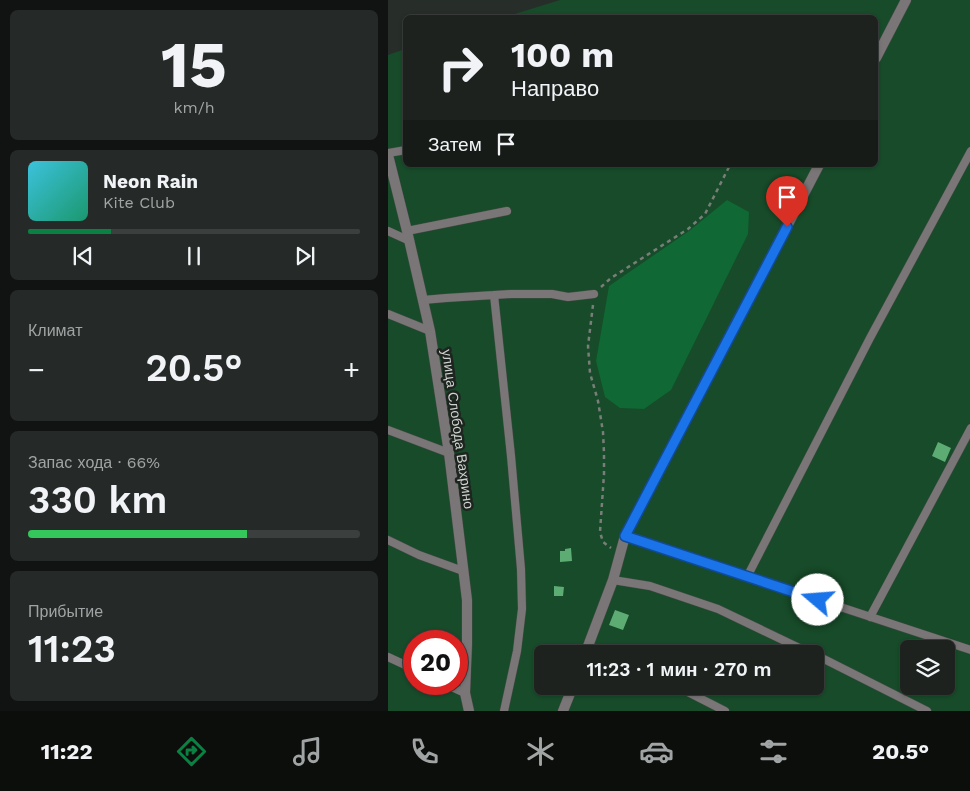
<!DOCTYPE html>
<html lang="ru">
<meta charset="utf-8">
<style>
:root{--surface:#1d221f;--page:#252a28;--text:#f1f3f6;--muted:#a0a4a4;--line:#3b3f3d;--accent:#0b8043}
body{margin:0;font-family:"Work Sans",sans-serif;background:var(--page);color:var(--text);height:100vh;display:flex;flex-direction:column;font-size:19px;white-space:nowrap}
*{box-sizing:border-box;margin:0}
p{font-size:16px;color:var(--muted)}
.icon{flex:none;width:28px;height:28px;fill:none;stroke:currentColor;stroke-width:2;stroke-linecap:round;stroke-linejoin:round}
.map{position:relative;flex:1;overflow:hidden}
.details{display:flex;flex-direction:column;gap:10px;padding:10px;background:#101311;width:388px}
.details>*{flex:none}
.guide{position:absolute;left:15px;top:15px;width:475px;height:152px;border-radius:8px;box-shadow:0 1px 4px #0004,0 0 0 1px var(--line);background:#1d221f;color:var(--text);overflow:hidden}
.controls{position:absolute;left:512px;top:640px;display:grid;gap:10px}
.controls a{display:grid;place-items:center;width:55px;height:55px;border-radius:8px;background:var(--surface);box-shadow:0 1px 4px #0004,0 0 0 1px var(--line);font-size:25px}
.speed{position:absolute;left:15px;top:630px;display:flex;gap:10px;font-size:25px;font-weight:700;text-align:center}
.speed>*{display:grid;place-content:center;width:65px;height:65px;border-radius:50%;background:var(--surface);box-shadow:0 1px 4px #0004,0 0 0 1px var(--line);line-height:1}
.speed .limit{border:8px solid #d22;background:#fff;color:#111}
.pin{position:absolute;display:grid;place-items:center;width:42px;height:42px;color:#fff;margin:-51px -21px;border-radius:50% 50% 50% 0;rotate:-45deg;box-shadow:0 0 5px #0007}
.pin .icon{rotate:45deg}
.me{position:absolute;width:55px;margin:-28px;rotate:288deg;stroke-linejoin:round;filter:drop-shadow(0 0 4px #0008)}
.turn{display:flex;align-items:center;gap:18px;height:105px;padding:0 25px;font-size:22px}
.turn .icon{width:65px;height:65px;stroke-width:2.5}
.turn b{display:block;font-size:35px;line-height:42px}
.then{display:flex;align-items:center;height:48px;padding:0 25px;background:#0003;gap:10px;font-size:19px}
.big{font-size:38px;font-weight:600;line-height:1.1}
.details .card{flex:1;display:flex;flex-direction:column;justify-content:center;gap:8px;min-width:0;padding:0 18px;border-radius:8px;background:var(--page)}
.details .dial{align-items:center;gap:0}
.dial b{font-size:65px;line-height:1}
.song{display:flex;align-items:center;gap:15px}
.cover{width:60px;height:60px;border-radius:8px;background:linear-gradient(135deg,hsl(190 70% 55%),hsl(160 70% 35%))}
.played{height:5px;border-radius:2px;background:linear-gradient(90deg,var(--accent) 25%,var(--line) 25%)}
.keys{display:flex;justify-content:space-around;direction:ltr}
.heat{display:flex;justify-content:space-between;align-items:center;font-size:28px;direction:ltr}
.charge{height:8px;border-radius:4px;background:linear-gradient(90deg,#34c759 66%,var(--line) 0)}
.trip{position:absolute;left:146px;top:645px;width:290px;height:50px;border-radius:8px;background:var(--surface);box-shadow:0 1px 4px #0004,0 0 0 1px var(--line);font-weight:600;line-height:50px;text-align:center}
.dock{display:flex;height:80px;justify-content:space-around;align-items:center;background:#0c0e0c;color:var(--muted)}
.dock .icon{width:35px;height:35px}
.dock .active{color:var(--accent)}
.dock b{font-size:22px;color:var(--text)}
main{display:flex;flex:1;min-height:0}
.map>svg:first-child{display:block}
.green{fill:#174b29;fill-rule:evenodd}
.water{fill:#106834}
.building{fill:#5dac73}
.lines{fill:none;stroke-linecap:round;stroke-linejoin:round}
.lane-casing{stroke:#454c47;stroke-width:9}
.street-casing{stroke:#454c47;stroke-width:11}
.path{stroke:#797e7a;stroke-width:2.5;stroke-dasharray:4 4;stroke-linecap:butt}
.lane{stroke:#7a7677;stroke-width:8}
.street{stroke:#7a7677;stroke-width:10}
.route-casing{stroke:#114b97;stroke-width:12}
.route{stroke:#1a73e8;stroke-width:9}
.labels{text-anchor:middle;dominant-baseline:central;stroke-width:5;stroke-linejoin:round;paint-order:stroke}
.street-label{font-size:14px;fill:#cfd3d0;stroke:#1e241f}
</style>
<main>
<section class="details">
<div class="card dial"><b>15</b><p>km/h</p></div>
<div class="card">
<div class="song"><i class="cover"></i><div><b>Neon Rain</b><p>Kite Club</p></div></div>
<div class="played"></div>
<div class="keys"><svg class="icon" aria-label="previous" viewBox="0 0 24 24"><path d="M18 5L8 12l10 7zM5 5v14"/></svg><svg class="icon" aria-label="pause" viewBox="0 0 24 24"><path d="M8 5v14M16 5v14"/></svg><svg class="icon" aria-label="next" viewBox="0 0 24 24"><path d="M6 5l10 7-10 7zM19 5v14"/></svg></div>
</div>
<div class="card"><p>Климат</p>
<div class="heat"><a>−</a><b class="big">20.5°</b><a>+</a></div>
</div>
<div class="card"><p>Запас хода · 66%</p><b class="big">330 km</b><div class="charge"></div></div>
<div class="card"><p>Прибытие</p><b class="big">11:23</b></div>
</section>
<div class="map">
<svg width="583" height="711" viewBox="0 0 583 711">
<rect width="100%" height="100%" fill="#272e29"/>
<path class="green" d="M172,0h410v711h-582v-656l17,-6 1,116h470v-147l-371,-1zM26,641h43v43h-43zM521,649h38v37h-38zM155,654h273v32h-273z"/>
<path class="water" d="M339,200l22,12 -1,22 -77,156 -27,19 -24,-1 -15,-11 -9,-36 13,-75 80,-55z"/>
<path class="building" d="M550,442l13,6 -6,14 -13,-6z
M183,548l1,13 -12,1v-11h5v-2z
M166,586l10,1 -1,9h-9z
M227,610l14,5 -6,15 -14,-5z"/>
<g class="lines">
<g class="lane-casing">
<path id="lane" d="M0,153l18,-3
M0,231l22,10
M19,231l100,-20
M106,295l17,161 10,113 1,40 -5,42 -13,60
M35,300l23,-2 65,-4h41l16,3 26,-3
M0,314l42,17
M0,430l61,23
M237,536l346,114
M0,540l31,15 44,16
M359,577l123,-239 101,-187
M225,580l37,6 68,23 94,45
M482,617l101,-189
M199,648l14,6
M428,655l111,56
M0,657l26,12
M57,684l20,9
M288,686l49,25"/>
</g>
<g class="street-casing">
<path id="street" d="M488,58l30,-58
M0,155l19,76 23,100 19,122 18,147v44l-2,49 4,18
M197,654l28,-74 12,-44 194,-371
M175,711l10,-25"/>
</g>
<path class="path" d="M213,287l10,-9 77,-49 17,-15 25,-49
M205,305l-5,41 2,27 8,28 5,31 1,21v21l-4,58 3,10 8,6"/>
<use href="#lane" class="lane"/>
<use href="#street" class="street"/>
</g>
<g class="lines">
<g class="route-casing">
<path id="route" d="M399,227l-162,309 193,64"/>
</g>
<use href="#route" class="route"/>
</g>
<g class="labels">
<g class="street-label">
<text transform="translate(70 429) rotate(82)">улица Слобода Вахрино</text>
</g>
</g>
</svg>
<div class="controls">
<a><svg class="icon" aria-label="layers" viewBox="0 0 24 24"><path d="M12 4l9 5-9 5-9-5zM3 14l9 5 9-5"/></svg></a>
</div>
<div class="speed"><div class="limit">20</div></div>
<div class="pin" style="left:399px;top:227px;background:#d93025"><svg class="icon" aria-label="arrive" viewBox="0 0 24 24"><path d="M6 21V4h12l-3 4 3 4H6"/></svg></div>
<svg class="me" style="left:430px;top:600px" viewBox="-20 -20 40 40"><circle r="19" fill="#fff"/><path d="M0-13L10 11 0 6-10 11z" fill="#1a73e8"/></svg>
<div class="trip">11:23 · 1 мин · 270 m</div>
<div class="guide">
<div class="turn"><svg class="icon" aria-label="right" viewBox="0 0 24 24"><path d="M7 20v-9h11M14 6l5 5-5 5"/></svg><div><b>100 m</b>Направо</div></div>
<div class="then">Затем<svg class="icon" aria-label="arrive" viewBox="0 0 24 24"><path d="M6 21V4h12l-3 4 3 4H6"/></svg></div>
</div>
</div>
</main>
<nav class="dock">
<b>11:22</b>
<svg class="icon active" aria-label="directions" viewBox="0 0 24 24"><path d="M12 3l9 9-9 9-9-9zM9 14v-3h6M13 9l2 2-2 2"/></svg>
<svg class="icon" aria-label="music" viewBox="0 0 24 24"><path d="M9 18V5l10-2v13"/><circle cx="6" cy="18" r="3"/><circle cx="16" cy="16" r="3"/></svg>
<svg class="icon" aria-label="phone" viewBox="0 0 24 24"><path d="M5 4h4l2 5-3 2q2 4 5 5l2-3 5 2v4C11 20 4 13 5 4z"/></svg>
<svg class="icon" aria-label="climate" viewBox="0 0 24 24"><path d="M12 3v18M4 7l16 10M4 17L20 7"/></svg>
<svg class="icon" aria-label="car" viewBox="0 0 24 24"><path d="M5 17H2v-5l4-1 3-4h7l3 4 3 1v5h-3M9 17h6M6 11h13"/><circle cx="7" cy="17" r="2"/><circle cx="17" cy="17" r="2"/></svg>
<svg class="icon" aria-label="filters" viewBox="0 0 24 24"><path d="M4 7h16M4 17h16"/><circle cx="9" cy="7" r="2"/><circle cx="15" cy="17" r="2"/></svg>
<b>20.5°</b>
</nav>
